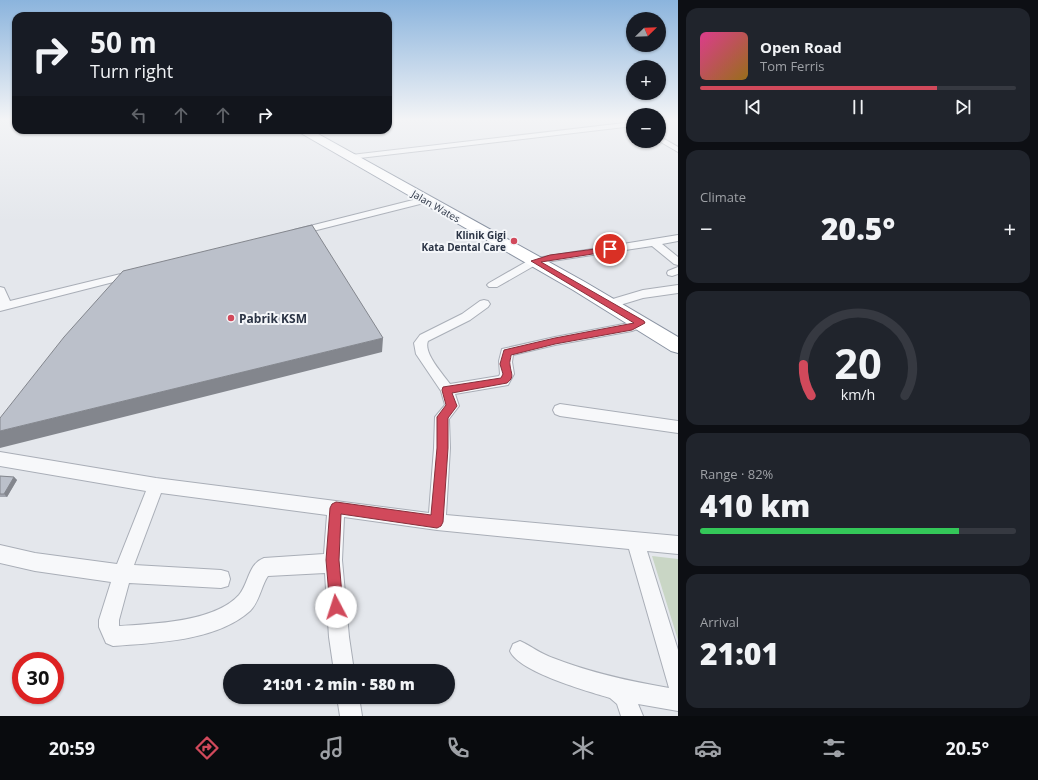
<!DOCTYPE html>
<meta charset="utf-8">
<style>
:root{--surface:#171b24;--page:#20242c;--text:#f1f3f6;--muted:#9ea1a6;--line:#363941;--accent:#d1495b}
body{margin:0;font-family:"Open Sans",sans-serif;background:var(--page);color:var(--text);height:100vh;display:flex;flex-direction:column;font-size:15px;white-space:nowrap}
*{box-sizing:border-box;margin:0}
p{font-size:13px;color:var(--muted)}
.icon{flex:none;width:22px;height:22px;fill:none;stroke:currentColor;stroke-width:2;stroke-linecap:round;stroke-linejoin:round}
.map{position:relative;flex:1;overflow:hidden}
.sheet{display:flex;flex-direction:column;gap:8px;padding:8px;background:#0d0f14;width:360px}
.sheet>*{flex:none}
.top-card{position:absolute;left:12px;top:12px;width:380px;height:122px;border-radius:12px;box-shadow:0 1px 3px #0004;background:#171b24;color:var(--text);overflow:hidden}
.needle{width:26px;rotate:67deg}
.fabs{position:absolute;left:626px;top:12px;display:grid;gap:8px}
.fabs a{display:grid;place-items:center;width:40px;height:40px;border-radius:50%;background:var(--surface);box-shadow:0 1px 3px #0004;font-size:20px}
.speed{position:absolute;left:12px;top:652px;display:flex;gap:8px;font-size:20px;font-weight:700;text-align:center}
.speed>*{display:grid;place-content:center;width:52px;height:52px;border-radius:50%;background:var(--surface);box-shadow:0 1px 3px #0004;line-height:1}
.speed .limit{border:6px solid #d22;background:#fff;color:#111}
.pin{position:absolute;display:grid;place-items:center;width:34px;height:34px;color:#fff;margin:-17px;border:2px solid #fff;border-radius:50%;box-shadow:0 1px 4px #0007}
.me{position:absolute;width:44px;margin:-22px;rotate:355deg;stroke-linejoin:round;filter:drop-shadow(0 0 3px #0008)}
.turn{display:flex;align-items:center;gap:14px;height:84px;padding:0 12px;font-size:18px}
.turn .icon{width:52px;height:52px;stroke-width:2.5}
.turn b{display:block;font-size:28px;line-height:34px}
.lanes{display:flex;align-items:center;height:38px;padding:0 12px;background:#0003;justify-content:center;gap:20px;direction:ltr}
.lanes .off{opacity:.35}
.big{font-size:30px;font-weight:800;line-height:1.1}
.sheet .tile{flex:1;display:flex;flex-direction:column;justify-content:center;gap:6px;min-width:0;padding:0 14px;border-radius:12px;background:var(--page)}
.sheet .dial{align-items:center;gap:0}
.dial svg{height:104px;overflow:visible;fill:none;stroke:var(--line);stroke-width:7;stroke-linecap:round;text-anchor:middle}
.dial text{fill:var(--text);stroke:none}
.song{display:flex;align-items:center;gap:12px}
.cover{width:48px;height:48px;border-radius:6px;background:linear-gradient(135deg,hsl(330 70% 55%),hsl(40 70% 35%))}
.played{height:4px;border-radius:2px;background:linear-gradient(90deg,var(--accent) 75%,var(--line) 75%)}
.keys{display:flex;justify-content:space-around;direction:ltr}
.heat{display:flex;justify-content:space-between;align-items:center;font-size:22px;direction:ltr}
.charge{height:6px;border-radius:3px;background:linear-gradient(90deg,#34c759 82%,var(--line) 0)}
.trip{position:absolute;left:223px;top:664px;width:232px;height:40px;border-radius:20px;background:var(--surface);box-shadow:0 1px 3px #0004;font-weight:800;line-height:40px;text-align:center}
.dock{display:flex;height:64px;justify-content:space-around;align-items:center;background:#090b0e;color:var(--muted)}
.dock .icon{width:28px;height:28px}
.dock .on{color:var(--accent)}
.dock b{font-size:18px;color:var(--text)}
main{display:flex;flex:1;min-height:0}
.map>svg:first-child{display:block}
.green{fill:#c9d6c5}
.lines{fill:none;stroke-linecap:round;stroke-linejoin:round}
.minor-casing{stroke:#a9aeb7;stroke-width:2}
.highway-casing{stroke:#8b94a3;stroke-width:2}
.minor{fill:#f7f8fa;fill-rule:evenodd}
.highway{fill:#fff;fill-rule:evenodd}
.wall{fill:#a1a5ae}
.shaded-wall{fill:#83868d}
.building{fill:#bbc0ca;stroke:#83868d}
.route{fill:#d1495b;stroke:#882f3b}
.poi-dot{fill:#d1495b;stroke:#f4f6f9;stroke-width:1.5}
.labels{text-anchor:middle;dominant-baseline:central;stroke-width:4;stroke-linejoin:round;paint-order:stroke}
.far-street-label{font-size:10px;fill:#2b3445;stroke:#f4f6f9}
.far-poi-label{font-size:10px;font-weight:bold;fill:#2b3445;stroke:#f4f6f9;text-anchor:end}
.poi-label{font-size:12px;font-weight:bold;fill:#2b3445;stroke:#f4f6f9;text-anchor:start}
</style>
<main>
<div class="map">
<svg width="678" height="716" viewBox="0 0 678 716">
<rect width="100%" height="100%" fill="#e4e7ec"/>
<path class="green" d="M652,556l26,3v81z"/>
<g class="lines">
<g class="minor-casing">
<path id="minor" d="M659,120h10l-10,3z
M633,122v4l-282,33 -4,-2 4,-2z
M659,136l19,11v5l-19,-11z
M425,197l5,3 -2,2 -131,33 -5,-3 2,-2z
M678,235v6l-16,3 16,13v8l-4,-1 -22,-18 -113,17 -42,24h-8l-2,-2 2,-2 42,-24z
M678,267v7l-6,2 -4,-1 -1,-2 1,-2z
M133,271l4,1 1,2 -1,2 -137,35v-24l4,1 6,13z
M678,285v8l-35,5 -33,10 -4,-1 -2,-3 2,-3 37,-11z
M484,300l4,1 2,3 -2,3 -18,13 -42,21c-5,12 15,33 22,43l49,-8 1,-2 -1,-13 3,-12 53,-12 74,-14 12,-4 4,1 2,3 -2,3 -13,5 -77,14 -42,10 -1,7 2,12 -6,11 -53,9 4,12 -10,13 1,29 -4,67 232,21v18l-31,-3 31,99v61l-40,-7 5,12h-22l-4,-12 -7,-6c-23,-7 -91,-26 -100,-47l3,-7 7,-3c11,5 21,13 33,17 38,15 76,23 116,30l-40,-139 -192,-19 -93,-13 -2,43 7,77 5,34h-20l-5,-34 -4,-64 -57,3c-7,10 -8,25 -18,35 -33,30 -95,32 -137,35l-7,-3 -7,-16v-7l12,-38 -76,-11 -35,-8v-18l35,8 82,11 29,-73 -146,-25v-14l156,26 273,35 5,-65 1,-31 10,-12 -4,-14 -25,-37 -2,-11 6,-8 42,-21 18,-13zM161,493l166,22 -3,39 -60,4c-16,6 -15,25 -25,37 -24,27 -87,29 -120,31v-6l10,-37 92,5 7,-2 2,-7 -2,-7 -7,-2 -87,-5z
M560,404l118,17v12l-118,-17 -5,-2 -2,-4 2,-4z
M337,697h22l3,19h-22z"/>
</g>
<g class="highway-casing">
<path id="highway" d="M297,130h14l274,152 93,55v16l-7,-2 -98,-61 -274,-158z"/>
</g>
<use href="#minor" class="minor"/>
<use href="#highway" class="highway"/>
</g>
<path class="wall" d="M0,476l14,1 3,3 -10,17h-7z"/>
<path class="shaded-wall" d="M383,338l-1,14 -382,96v-17z
M14,477l3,3 -10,17 -3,-3z"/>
<path class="building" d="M312,225l71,113 -383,93v-13l64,-81 59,-66z
M0,476l14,1 -10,17h-4z"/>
<linearGradient id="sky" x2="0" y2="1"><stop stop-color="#8bb4dd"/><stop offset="0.54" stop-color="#f3f4f6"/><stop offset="1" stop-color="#f3f4f6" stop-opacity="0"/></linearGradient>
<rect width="678" height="221" fill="url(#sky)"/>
<path class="route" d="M610,247l3,2 -1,2 -71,11 103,59 1,2 -13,7 -77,14 -44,11c0,3 -2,7 -1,10 1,9 5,12 -3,18l-55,10 5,13 -9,12v30l-5,74 -2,4 -4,2 -96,-14 -2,46 4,47 -2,5 -5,2 -4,-2 -2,-5 -4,-47 4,-52 2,-4 4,-2 95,13 6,-67v-31l9,-12 -4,-15 1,-3 58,-9 2,-4 -3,-10 4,-14 51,-12 79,-15 -103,-62 19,-6z"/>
<g class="poi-dot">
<circle cx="514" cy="241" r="4"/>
<circle cx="231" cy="318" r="4"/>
</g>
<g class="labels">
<g class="far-street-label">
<text transform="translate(436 206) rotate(30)">Jalan Wates</text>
</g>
<g class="far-poi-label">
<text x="506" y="235">Klinik Gigi<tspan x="506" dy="12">Kata Dental Care</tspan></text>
</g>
<g class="poi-label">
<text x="239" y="318">Pabrik KSM</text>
</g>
</g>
</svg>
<div class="fabs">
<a><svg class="needle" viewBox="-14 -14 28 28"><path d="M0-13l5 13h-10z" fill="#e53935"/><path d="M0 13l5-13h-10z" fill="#9ea1a6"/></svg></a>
<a>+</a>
<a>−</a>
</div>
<div class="speed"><div class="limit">30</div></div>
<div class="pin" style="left:610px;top:249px;background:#d93025"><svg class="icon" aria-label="arrive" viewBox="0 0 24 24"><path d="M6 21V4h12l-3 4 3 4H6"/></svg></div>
<svg class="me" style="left:336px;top:607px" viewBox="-20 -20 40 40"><circle r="19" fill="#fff"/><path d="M0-13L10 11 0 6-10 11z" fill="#d1495b"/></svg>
<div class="trip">21:01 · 2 min · 580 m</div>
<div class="top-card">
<div class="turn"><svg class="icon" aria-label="right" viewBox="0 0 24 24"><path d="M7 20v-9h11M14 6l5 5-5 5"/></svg><div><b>50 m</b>Turn right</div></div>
<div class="lanes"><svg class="icon off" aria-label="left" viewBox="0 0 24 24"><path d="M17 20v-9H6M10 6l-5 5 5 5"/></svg><svg class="icon off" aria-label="ahead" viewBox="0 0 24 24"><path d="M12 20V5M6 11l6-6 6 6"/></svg><svg class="icon off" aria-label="ahead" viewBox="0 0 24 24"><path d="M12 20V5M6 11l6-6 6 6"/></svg><svg class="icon" aria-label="right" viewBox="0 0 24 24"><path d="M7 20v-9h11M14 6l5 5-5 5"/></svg></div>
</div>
</div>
<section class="sheet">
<div class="tile">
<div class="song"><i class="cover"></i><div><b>Open Road</b><p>Tom Ferris</p></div></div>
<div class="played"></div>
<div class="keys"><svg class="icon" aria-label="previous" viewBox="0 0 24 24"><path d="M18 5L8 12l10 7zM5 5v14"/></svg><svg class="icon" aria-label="pause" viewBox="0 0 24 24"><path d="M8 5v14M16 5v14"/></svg><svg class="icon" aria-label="next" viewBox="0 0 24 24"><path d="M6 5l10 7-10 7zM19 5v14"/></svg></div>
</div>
<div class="tile"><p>Climate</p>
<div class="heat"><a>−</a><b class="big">20.5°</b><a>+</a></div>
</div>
<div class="tile dial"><svg viewBox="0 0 100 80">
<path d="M14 69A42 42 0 1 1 86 69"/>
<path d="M14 69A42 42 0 0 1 8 45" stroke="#d1495b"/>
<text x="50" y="56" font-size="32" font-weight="700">20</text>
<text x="50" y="72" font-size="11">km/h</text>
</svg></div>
<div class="tile"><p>Range · 82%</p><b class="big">410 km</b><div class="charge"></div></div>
<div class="tile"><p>Arrival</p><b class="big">21:01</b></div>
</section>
</main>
<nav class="dock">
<b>20:59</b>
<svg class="icon on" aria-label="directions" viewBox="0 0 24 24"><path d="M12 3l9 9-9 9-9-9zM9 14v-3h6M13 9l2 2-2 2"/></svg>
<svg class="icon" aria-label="music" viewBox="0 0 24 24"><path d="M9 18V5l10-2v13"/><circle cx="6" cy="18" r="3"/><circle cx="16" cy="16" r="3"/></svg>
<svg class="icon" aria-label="phone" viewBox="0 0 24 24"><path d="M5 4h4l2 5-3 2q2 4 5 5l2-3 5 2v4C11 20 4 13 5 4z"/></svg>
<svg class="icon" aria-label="climate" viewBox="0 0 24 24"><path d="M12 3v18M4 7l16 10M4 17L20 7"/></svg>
<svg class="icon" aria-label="car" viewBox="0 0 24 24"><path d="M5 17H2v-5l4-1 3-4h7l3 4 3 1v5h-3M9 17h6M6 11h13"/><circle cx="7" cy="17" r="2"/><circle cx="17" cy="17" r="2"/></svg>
<svg class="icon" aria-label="filters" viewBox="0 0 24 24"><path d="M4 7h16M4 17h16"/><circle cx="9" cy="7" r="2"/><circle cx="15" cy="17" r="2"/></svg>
<b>20.5°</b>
</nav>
